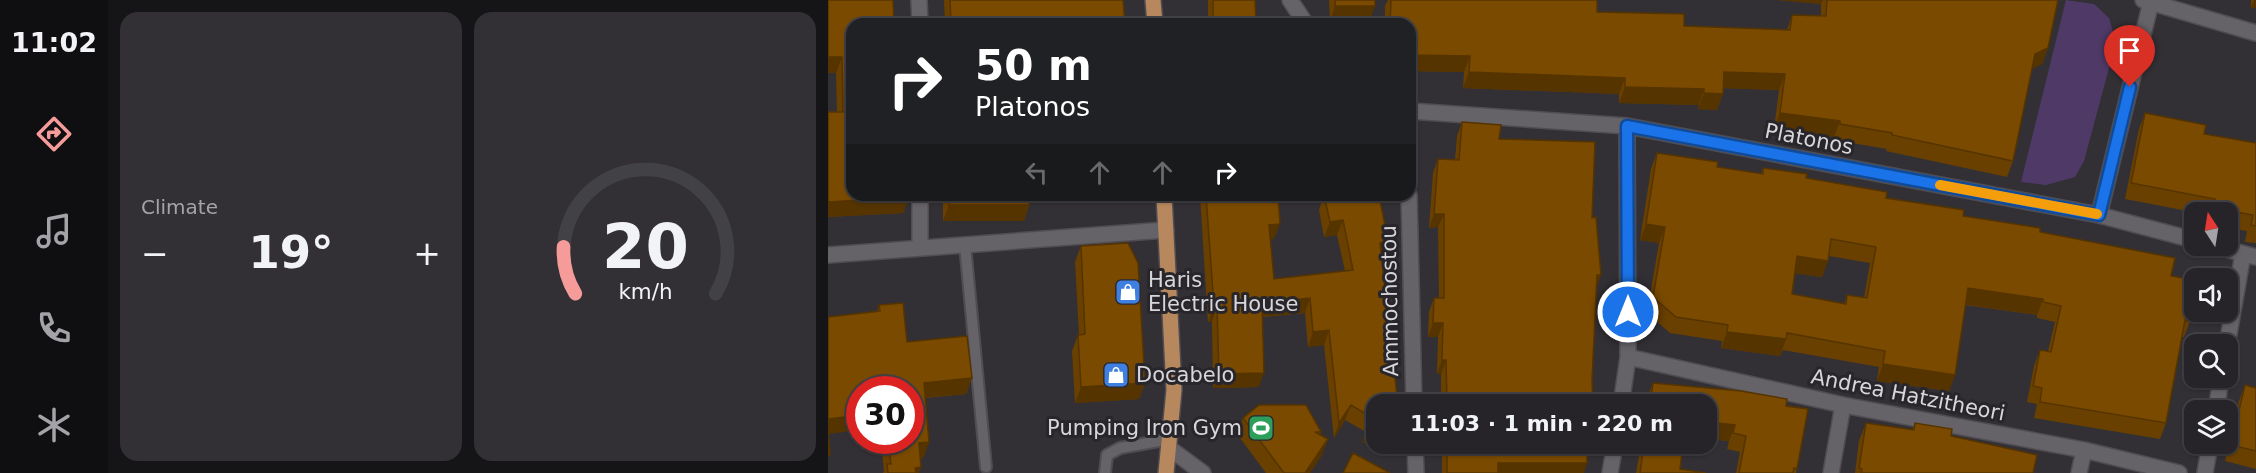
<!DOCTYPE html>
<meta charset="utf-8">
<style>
:root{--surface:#262428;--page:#323034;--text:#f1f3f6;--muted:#a4a4a8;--line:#424145;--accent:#f59b9a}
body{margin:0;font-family:"DejaVu Sans",sans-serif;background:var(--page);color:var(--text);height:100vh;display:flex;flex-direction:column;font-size:22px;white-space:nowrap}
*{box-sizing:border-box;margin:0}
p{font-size:20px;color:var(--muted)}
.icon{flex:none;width:33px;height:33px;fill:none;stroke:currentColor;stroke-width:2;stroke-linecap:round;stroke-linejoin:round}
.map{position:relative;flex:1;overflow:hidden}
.sheet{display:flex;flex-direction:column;gap:12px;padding:12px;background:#151416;width:720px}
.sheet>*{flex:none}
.guide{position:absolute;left:18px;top:18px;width:570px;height:183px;border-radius:18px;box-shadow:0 2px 4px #0004,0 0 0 2px var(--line);background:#202124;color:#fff;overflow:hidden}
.needle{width:39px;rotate:348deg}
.fabs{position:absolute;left:1356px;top:202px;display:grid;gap:12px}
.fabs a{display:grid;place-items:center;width:54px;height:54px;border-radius:12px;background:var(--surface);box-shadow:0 2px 4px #0004,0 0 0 2px var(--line);font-size:30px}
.speed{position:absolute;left:18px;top:376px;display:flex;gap:12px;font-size:30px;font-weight:700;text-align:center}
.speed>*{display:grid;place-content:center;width:78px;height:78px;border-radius:50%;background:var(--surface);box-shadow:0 2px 4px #0004,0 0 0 2px var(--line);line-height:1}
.speed .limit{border:9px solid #d22;background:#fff;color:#111}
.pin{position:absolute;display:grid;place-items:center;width:51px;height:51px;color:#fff;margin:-62px -26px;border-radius:50% 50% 50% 0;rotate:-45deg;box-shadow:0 0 6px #0007}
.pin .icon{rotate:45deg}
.me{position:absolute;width:66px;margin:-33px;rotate:0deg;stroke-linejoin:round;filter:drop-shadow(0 0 4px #0008)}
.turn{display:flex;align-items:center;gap:21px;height:126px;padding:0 30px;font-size:27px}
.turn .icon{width:78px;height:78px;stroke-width:2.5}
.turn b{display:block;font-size:42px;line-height:51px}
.lanes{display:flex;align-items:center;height:57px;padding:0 30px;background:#0003;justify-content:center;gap:30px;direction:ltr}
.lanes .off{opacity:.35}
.big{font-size:45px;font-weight:700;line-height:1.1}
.sheet .card{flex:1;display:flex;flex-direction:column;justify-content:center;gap:9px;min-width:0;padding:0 21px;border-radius:18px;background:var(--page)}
.sheet .dial{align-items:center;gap:0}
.dial svg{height:156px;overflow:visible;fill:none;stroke:var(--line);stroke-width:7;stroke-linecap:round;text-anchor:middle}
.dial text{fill:var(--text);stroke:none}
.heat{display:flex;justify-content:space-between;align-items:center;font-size:33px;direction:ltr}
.sheet .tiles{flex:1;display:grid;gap:12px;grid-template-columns:repeat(2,1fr)}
.trip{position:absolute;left:538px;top:394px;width:351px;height:60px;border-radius:18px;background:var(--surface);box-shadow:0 2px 4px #0004,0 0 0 2px var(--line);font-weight:700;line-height:60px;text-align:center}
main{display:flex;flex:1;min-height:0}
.tabs{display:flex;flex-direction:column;width:108px;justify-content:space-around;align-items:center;background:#0f0e10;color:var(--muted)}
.tabs .icon{width:42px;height:42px}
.tabs .selected{color:var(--accent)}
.tabs b{font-size:27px;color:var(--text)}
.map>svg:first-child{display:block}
.green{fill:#4f3a67}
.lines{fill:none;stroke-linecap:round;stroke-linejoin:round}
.service-casing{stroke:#4f4d52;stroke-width:14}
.minor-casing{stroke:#4f4d52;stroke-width:18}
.tertiary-casing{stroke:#4f4d52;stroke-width:18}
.primary-casing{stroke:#4f4d52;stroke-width:18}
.service{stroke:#656268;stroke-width:10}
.minor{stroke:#656268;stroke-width:15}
.tertiary{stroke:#656268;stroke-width:15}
.primary{stroke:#b7885d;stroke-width:15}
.wall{fill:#694000;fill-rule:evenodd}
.shaded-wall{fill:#553400}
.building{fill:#7a4a00;stroke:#553400;stroke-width:1.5;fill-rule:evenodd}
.route-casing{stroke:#114b97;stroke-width:15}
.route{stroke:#1a73e8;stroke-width:10}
.slow{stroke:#f59e0b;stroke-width:10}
.labels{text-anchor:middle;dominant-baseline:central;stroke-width:6;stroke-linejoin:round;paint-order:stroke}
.street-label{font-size:21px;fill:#d7d6da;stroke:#28262b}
.poi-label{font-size:21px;fill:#d7d6da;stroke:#28262b;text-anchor:start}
</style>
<main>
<nav class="tabs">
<b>11:02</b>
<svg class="icon selected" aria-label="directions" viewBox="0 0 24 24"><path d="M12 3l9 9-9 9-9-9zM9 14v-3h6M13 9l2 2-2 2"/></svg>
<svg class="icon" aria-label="music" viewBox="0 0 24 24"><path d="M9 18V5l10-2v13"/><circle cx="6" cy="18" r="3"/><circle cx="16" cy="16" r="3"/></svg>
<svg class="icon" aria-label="phone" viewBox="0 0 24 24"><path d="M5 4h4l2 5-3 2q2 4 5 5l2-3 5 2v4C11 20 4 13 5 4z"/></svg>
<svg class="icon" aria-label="climate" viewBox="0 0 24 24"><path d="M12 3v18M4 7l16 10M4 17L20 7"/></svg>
</nav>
<section class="sheet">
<div class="tiles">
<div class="card"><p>Climate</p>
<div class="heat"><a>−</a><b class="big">19°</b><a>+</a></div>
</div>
<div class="card dial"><svg viewBox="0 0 100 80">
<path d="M14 69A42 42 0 1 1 86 69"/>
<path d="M14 69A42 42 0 0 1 8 45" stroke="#f59b9a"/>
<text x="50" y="56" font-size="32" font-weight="700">20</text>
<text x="50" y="72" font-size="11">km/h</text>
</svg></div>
</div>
</section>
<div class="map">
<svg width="1428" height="473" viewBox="0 0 1428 473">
<rect width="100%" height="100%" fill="#323035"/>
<path class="green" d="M1238,0l28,4 15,14 7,24 -32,119 -9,16 -29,8 -25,-3z"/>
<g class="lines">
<g class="service-casing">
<path id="service" d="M137,245l21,222
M277,473l2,-18 13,-7 50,-9"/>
</g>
<g class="minor-casing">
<path id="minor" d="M91,0l1,24
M462,0l16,24
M1315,0l113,33
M582,111l217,15 472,89 95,25
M92,195v53
M581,195l5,210
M1271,215l52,-213
M1387,246l41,11
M0,255l338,-25
M1399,345l16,-91
M800,357l215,48 241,45 95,23
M793,405l7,-48 -1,-231
M1388,411l5,-33
M587,444l1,29
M782,473l5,-29
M1003,473l12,-68
M1251,473l5,-23
M1377,473l5,-29"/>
</g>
<g class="tertiary-casing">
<path id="tertiary" d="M341,448l34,25"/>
</g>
<g class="primary-casing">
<path id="primary" d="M325,0l2,24
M336,195l10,195 -8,83"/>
</g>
<use href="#service" class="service"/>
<use href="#minor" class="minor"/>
<use href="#tertiary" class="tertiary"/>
<use href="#primary" class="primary"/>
</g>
<path class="wall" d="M0,0l24,24 57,173 -6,16 -75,4v-105h9l-1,-39h-8z
M116,0h179l2,24h-180z
M380,0h47l1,24h-48z
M501,0h46l-5,20 -40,1z
M560,0l209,12 87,14 103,4 5,-15 29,1v-12l-43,-4h280l-10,48 -6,16 -10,4 -19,93 -6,16 -121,-26 1,-2 -53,-9v-3l-60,-8 5,-39 -56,-2v6l-6,16 -19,-1 1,-4 -80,-2v-9l-156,-6 1,-16 -54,-1v-47h-25v-18z
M1423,0h5l-5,8z
M1317,113l59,21 52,9v100l-11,-1 2,-11 -19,-3v-15h-30l-73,-14 14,-70z
M634,122l37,17 93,79 4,71 -4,92 1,24h-152v-31h-4l1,-37h-10l1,-25 5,-14h5l-1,-71 -9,1 4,-55 5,-14 17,1 2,-24z
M829,153l60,14 44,7 2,-6 43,10 157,38 77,16 131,44 19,45 -6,16h-2l-16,86 -6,16 -126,-21 3,-14 -10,-2 7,-36 6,-16 8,1 7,-29 -18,-4v-3l-72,-10 -10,70 -6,16 -72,-10 2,-14 -96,-17 -3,6 -59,-8 1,-7 -52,-8 -23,-20 12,-70 -19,-3 11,-71zM1001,256l41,7 -6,35 -17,-3 -3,9 -52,-10 3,-21 27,4z
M115,195h86v10l-5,16h-81z
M372,195h78l-4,44h-4l4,40 71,-8 -8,-36 -13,2 -5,-27 5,-15h58l-2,4 3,57h-1l-5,185 -15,2 4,-11 -21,-12 -11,18 -10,-93 -16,2 -3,-34 -42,4 -4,70 -46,1 -1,-66h-4z
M253,246l64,137 -6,16 -64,4 -3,-52 6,-16 1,-1 -4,-72z
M51,305l28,37 65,36 -6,16 -41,4 -1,59 -4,1 -1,15h-36l1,-2 -3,-30h29v-51l-82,44v-117l49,-5z
M825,383l133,23 11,63 -1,4h-60l4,-21 -13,-3 2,-8 -22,-2v-34h-61l1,-6z
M1417,385l11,3v81l-31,-8 14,-60z
M415,418l78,14 -1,3 2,20 -12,18h-44l-29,-39z
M1038,423l46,7 3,-7 36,13 82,37h-178l4,-32z
M614,444h145l-3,29h-142z
M813,444h42l-3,25 26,4h-70z"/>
<path class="shaded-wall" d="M950,0h45l-2,4z
M1426,0h2v8h-5z
M507,6h40l-5,14 -40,1z
M172,22v2h-49z
M1220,48l-6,16 -12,6 5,-16z
M582,55l60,1 -6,16 -54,-1z
M0,57h14l-6,16h-8z
M641,72l156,6 -6,16 -156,-6z
M896,72l61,2 -6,16 -61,-2z
M797,87l79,2 -5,16 -80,-2z
M876,93l19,1 -6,16 -19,-1z
M952,113l60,8 -6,16 -60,-8z
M81,197l-6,16 -75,4v-15z
M121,205h80l-5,16h-81z
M606,214h10l-6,13 -9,1z
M515,220l-6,15 -13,2 6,-15z
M452,224l-6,15 -10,1 5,-15z
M818,224l19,3 -6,16 -19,-3z
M560,241l-5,15 -8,1 5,-14z
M969,256l31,5 -6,16 -31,-4z
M769,275h4l-5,14z
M1140,288l75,11 -6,16 -75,-11z
M482,298l-5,15 -48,4 5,-14z
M386,307h3l-5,15h-4z
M605,323h10l-5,14h-10z
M501,330l-5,15 -16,2 5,-15z
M899,332l59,7 -6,17 -59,-8z
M614,360h4l-5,14h-4z
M1055,364l72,11 -6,16 -72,-10z
M436,373l-5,14 -46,1 6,-14z
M144,378l-6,16 -48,4 6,-15z
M317,383l-6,16 -64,4 6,-16z
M523,405l-6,15 -11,18 5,-15z
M32,415v15l-32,4v-15z
M879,422l28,3 -6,16 -22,-2z
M549,427v14l-15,2 5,-15z
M500,439l-6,16 -12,18h-5z
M101,442l-5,15 -11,1 6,-15z
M670,463h89l-3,10h-90z
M93,467l-2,6h-5l1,-5z"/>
<path class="building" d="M0,0h65l1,24h-42v171h56l1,2 -81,5v-90h15l-1,-55h-14z
M122,0h173l2,24h-125v-2l-49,2z
M385,0h42l1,24h-46h3z
M507,0h40v6h-40z
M563,0h206v12l87,2v12l106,4 2,-15 34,1 1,-16h231l-10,48 -13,6 -22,107 -121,-26v-2l-52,-9v-3l-60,-8 5,-39 -61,-2 -1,22 -19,-1v-4l-79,-2v-9l-156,-6 1,-16 -60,-1v-31h-20z
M1317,113l61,12 -2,9 52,9v83l-5,-1 2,-10 -39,-7 1,-9 -84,-16z
M634,122l39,3 -2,14 96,3 -3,76 4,-1 5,58h-4l-5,106 1,24h-146l-1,-45h-4l1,-37h-10l1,-25h10v-84h-10l4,-55 21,1z
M829,153l61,9 -1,5 46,7v-6l44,6 -1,4 81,14 -1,6 78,12 -1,6 77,12v4l135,26 -4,18 23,4v14l-4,27 -5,-1 -19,103 -126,-21 2,-14 -9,-2 7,-36 11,2 10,-46 -18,-4v-3l-75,-11 -13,87 -72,-11 2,-13 -98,-18 -1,6 -59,-7 1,-7 -52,-8 -23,-20 12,-70 -19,-3zM1003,239l45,8 -9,51 -20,-3 -1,9 -54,-10 5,-38 31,5z
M120,195h81v10h-80z
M378,195h72l2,29 -11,1 5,54 79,-9 -10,-50 -13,2 -6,-27h55l9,46 -8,2 18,162h-21v22l-10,1 6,-10 -22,-13 -12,18 -10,-93 -16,2 -3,-34 -48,5 2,70 -45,1 -2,-67h-3z
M300,243l10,20 7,120 -64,4 -3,-52 7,-1 -4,-88z
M75,303l4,39 60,-6 5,42 -48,5 5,59 -10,1 2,24 -6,1 1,5h-28l-1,-9h4l-3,-23h22v-51h-50v25l-32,4v-102l52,-6 -1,-6z
M825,383l88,8 46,8 -1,7 22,3 -11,60 -3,-1 -1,5h-54l7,-37 -13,-3 2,-8 -28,-3v-17h-57z
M1417,385l11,3v63l-25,-6z
M431,405h47l15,27h-6l13,7 -23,34h-21l-41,-55z
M1038,423l48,7 1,-7 37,6 -1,7 86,19 -4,18h-172l1,-4 -3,-1z
M0,433l2,22h-2z
M619,444h140v19h-89v10h-51z
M816,444h39l-3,25 26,4h-66z
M525,453l37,20h-47z"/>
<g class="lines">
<g class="route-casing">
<path id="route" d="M800,312l-1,-186 472,89 31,-128"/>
</g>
<use href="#route" class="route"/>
<path class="slow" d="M1112,185l157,29"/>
</g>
<defs>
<g id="shop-square" transform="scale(1.35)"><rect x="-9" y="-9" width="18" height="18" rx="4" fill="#3f7fe0" stroke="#28262b"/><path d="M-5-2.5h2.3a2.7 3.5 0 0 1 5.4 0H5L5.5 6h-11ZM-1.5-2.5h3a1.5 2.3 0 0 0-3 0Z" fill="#fff"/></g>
<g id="stadium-square" transform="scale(1.35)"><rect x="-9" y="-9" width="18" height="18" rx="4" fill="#2e9e5b" stroke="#28262b"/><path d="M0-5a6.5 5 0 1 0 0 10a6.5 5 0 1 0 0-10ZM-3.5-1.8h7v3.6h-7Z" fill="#fff"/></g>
</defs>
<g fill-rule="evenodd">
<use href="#shop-square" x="300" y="292"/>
<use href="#shop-square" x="288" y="375"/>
<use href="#stadium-square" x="433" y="428"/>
</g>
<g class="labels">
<g class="street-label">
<text transform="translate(981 139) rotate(11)">Platonos</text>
<text transform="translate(562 301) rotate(-91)">Ammochostou</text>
<text transform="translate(1080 395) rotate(11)">Andrea Hatzitheori</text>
</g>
<g class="poi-label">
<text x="320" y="280">Haris<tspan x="320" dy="24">Electric House</tspan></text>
<text x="308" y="375">Docabelo</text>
<text x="414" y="428" text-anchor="end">Pumping Iron Gym</text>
</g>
</g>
</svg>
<div class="fabs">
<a><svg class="needle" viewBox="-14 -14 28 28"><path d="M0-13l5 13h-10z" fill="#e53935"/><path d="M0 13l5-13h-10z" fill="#a4a4a8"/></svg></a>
<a><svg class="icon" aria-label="sound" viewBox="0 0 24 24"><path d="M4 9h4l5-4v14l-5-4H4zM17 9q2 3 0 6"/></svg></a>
<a><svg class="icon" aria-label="search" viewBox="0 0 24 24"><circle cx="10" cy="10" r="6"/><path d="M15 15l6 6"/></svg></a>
<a><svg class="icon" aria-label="layers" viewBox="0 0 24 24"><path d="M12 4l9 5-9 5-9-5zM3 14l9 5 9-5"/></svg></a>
</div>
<div class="speed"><div class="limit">30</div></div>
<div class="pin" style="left:1302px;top:87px;background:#d93025"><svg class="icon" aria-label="arrive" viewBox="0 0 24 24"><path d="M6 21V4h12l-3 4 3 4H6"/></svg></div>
<svg class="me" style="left:800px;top:312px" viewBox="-20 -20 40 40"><circle r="17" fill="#1a73e8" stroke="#fff" stroke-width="3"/><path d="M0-11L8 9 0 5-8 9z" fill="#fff"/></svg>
<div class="trip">11:03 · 1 min · 220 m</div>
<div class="guide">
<div class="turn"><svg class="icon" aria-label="right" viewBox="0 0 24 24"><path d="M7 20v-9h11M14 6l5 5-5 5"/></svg><div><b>50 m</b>Platonos</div></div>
<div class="lanes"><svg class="icon off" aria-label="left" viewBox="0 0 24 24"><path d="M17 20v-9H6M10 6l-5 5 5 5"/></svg><svg class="icon off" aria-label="ahead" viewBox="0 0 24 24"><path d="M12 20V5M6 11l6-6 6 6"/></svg><svg class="icon off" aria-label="ahead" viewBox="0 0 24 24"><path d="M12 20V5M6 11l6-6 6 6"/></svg><svg class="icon" aria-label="right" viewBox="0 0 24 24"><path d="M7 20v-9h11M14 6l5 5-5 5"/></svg></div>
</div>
</div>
</main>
